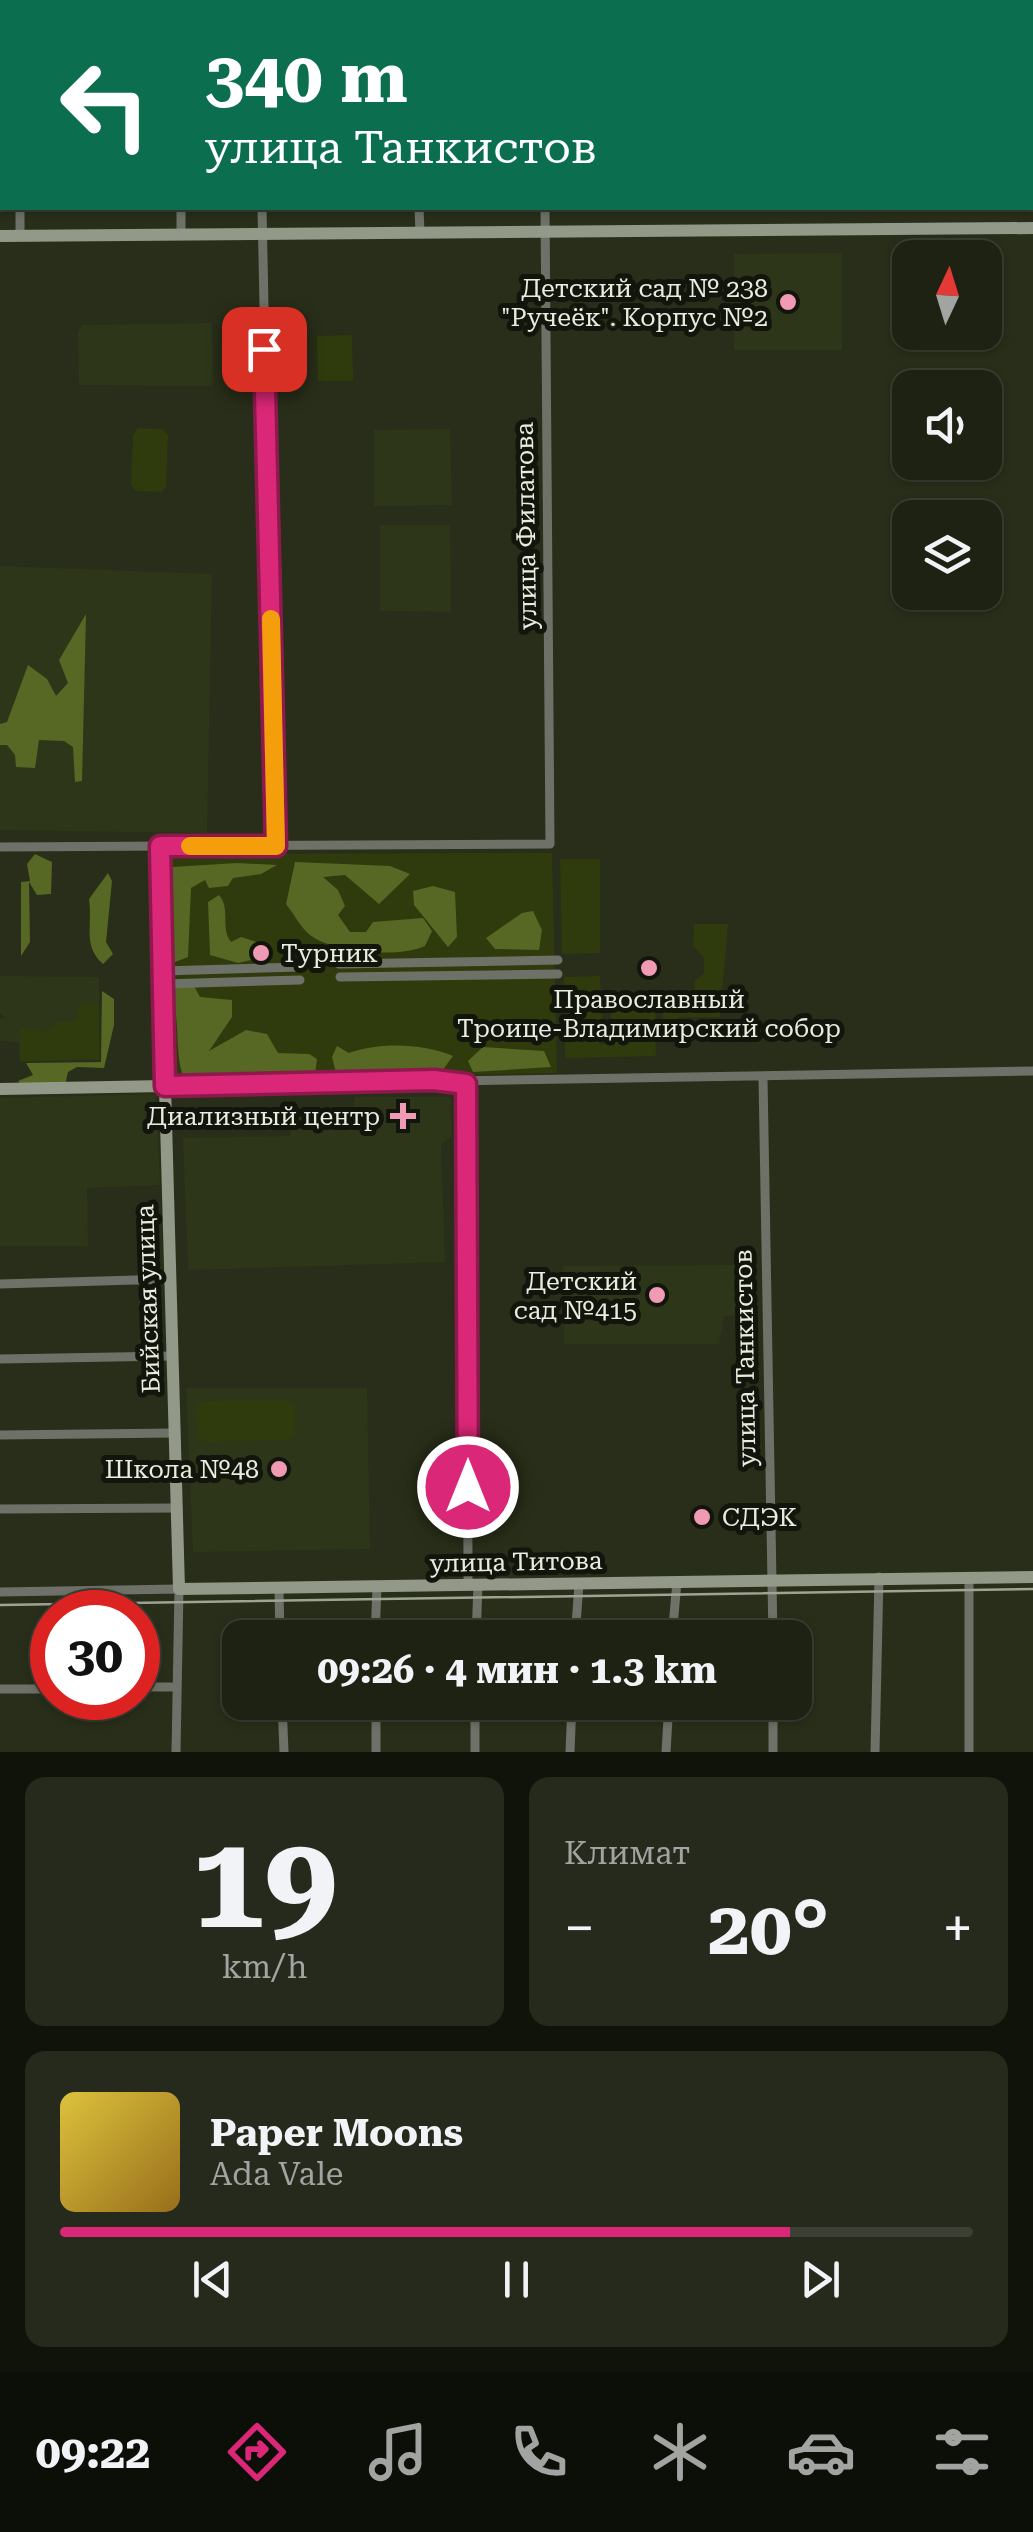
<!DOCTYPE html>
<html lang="ru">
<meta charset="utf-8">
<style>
:root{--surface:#1e2213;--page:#262a1c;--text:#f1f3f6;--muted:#a1a4a0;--line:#3c3f33;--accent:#db2777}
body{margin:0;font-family:"Roboto Serif",serif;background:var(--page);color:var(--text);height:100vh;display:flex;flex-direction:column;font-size:38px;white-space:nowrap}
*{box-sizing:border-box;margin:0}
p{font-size:32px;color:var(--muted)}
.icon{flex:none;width:55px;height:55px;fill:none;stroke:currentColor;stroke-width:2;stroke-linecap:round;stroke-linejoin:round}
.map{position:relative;height:1752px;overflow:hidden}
.panel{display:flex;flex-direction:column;gap:25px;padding:25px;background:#10130a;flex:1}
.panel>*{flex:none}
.guide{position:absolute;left:0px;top:0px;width:1035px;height:210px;box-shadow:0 2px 8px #0004,0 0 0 2px var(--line);background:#0b6e4f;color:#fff;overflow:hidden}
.needle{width:65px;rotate:4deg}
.buttons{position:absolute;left:892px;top:240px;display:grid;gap:20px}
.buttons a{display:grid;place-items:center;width:110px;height:110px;border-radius:20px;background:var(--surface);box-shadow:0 2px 8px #0004,0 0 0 2px var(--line);font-size:50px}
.speed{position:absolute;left:30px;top:1590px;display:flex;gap:20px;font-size:50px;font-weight:700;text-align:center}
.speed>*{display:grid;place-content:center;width:130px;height:130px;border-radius:50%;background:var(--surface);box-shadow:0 2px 8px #0004,0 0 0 2px var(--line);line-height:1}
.speed .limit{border:15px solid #d22;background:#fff;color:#111}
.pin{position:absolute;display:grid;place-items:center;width:85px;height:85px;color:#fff;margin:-42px;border-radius:20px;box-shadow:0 5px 15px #0006}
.me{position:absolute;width:110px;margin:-55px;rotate:0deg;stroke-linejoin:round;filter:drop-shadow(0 0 8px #0008)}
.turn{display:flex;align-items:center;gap:35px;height:210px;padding:0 40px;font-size:45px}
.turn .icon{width:130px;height:130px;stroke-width:2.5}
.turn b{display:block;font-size:70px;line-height:85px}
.big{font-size:75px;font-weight:700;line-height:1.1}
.panel .tile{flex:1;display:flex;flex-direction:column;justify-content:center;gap:15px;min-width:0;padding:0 35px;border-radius:20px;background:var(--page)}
.panel .dial{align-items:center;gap:0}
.dial b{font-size:130px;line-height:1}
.song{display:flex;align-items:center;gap:30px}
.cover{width:120px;height:120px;border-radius:15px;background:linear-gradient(135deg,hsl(50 70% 55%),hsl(40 70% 35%))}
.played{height:10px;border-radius:5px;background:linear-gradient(90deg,var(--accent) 80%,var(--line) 80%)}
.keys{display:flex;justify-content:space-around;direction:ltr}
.heat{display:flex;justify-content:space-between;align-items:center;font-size:55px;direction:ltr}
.panel .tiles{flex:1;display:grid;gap:25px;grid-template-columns:1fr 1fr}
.tile:last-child{grid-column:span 2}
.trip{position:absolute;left:222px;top:1620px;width:590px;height:100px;border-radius:20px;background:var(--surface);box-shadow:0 2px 8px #0004,0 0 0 2px var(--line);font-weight:700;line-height:100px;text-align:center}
.menu{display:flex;height:160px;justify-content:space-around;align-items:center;background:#0c0e08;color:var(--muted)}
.menu .icon{width:70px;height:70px}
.menu .on{color:var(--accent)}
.menu b{font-size:45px;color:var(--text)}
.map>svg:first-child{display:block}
.built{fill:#2d3619}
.green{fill:#2f3b0d}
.forest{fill:#566823}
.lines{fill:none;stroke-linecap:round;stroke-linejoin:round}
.street{stroke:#6e7167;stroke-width:9}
.secondary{stroke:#939988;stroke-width:12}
.tram{stroke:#9ea392;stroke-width:2.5}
.route-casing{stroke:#8e194d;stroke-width:25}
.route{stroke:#db2777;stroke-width:18}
.slow{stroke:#f59e0b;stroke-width:18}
.poi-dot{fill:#f09ab4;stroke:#12150c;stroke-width:4}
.labels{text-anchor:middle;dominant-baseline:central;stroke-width:10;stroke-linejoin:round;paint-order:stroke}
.poi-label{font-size:25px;fill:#e8eddf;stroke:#12150c;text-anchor:end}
.street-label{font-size:25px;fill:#e8eddf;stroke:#12150c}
</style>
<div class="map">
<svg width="1033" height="1752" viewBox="0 0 1033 1752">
<rect width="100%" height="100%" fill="#282e19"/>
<path class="built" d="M842,253v97h-108v-96z
M212,323l1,63 -134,-1 -1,-53 4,-7z
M450,429l2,76 -78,1v-76z
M380,525h70l1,87 -71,-1z
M0,566l212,8 -5,259 -207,-3z
M0,976l99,1 1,83 -80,2 -1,-20 -19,-1v-22l5,-1 -5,-6z
M156,1094l4,91 -73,3 1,58h-88v-148z
M355,1097h96l1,39 -11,9 4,117 -257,8 -5,-132 107,-2 1,-28 63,-2z
M739,1265l10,12 3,37 -28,2 -5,28h-155l-1,-78z
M186,1388h181l3,161 -177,3z"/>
<path class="green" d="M352,335l1,46h-35l-1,-45z
M138,428l24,1 6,6 -2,51 -4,6 -27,-1 -4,-7 2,-49z
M552,853l5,220 -383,8 -7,-227z
M560,859h40v94l-38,1z
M694,924h34l-8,93h-42v11l-15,-1v-24l31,-2 1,-20 9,-8v-16l-11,-11z
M600,976l2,45 -7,10 4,13h14l8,-10h34l1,22 -91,2 -1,-81z
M655,1002l1,26h-37l-8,-10 -1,-15z
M81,1003h18v56l-79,2v-34l24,5 14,-10h17z
M288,1400l7,5v28l-6,7 -85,2 -7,-6 -1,-29 6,-6z"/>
<path class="forest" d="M86,614l-4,167 -7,1 -2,-35 -9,-6 -25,-1 -4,28 -19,-1 -1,-12 -8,-10h-7v-21l7,-2 21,-57 19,14 9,17 12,-13 -9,-23z
M35,854l17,8 -1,32 -14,1 -8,-13 1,60 -9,14v-74l9,-1 -3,-17z
M295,862l95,4 20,8 -31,30 -34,-29 -22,2 15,13 7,16 -7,9 12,17h16l7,-10 50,-4 9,13 -7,15c-27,12 -92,7 -115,-11 -9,-7 -16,-21 -24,-31z
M237,863l40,2 -16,9 -28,4 -5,8 -19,2 -4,-8 -14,8 -3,69 -13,5 -5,-12 2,-83z
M108,873l4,8 -6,61 7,12 -10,10c-21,-18 -10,-40 -14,-65z
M433,886l22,6 2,45 -9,10 -34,-42 -1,-14z
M219,895c12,14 1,33 12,47l10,-5 22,7 -12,16 -13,3 -28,-8 -2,-53z
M533,911l9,19 -3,20 -44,-1 -9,-11 36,-25z
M193,984l7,13 32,3v17l-23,34 37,-21 21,4 11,19 31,1 8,5 -2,15 -132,2c-10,-29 0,-61 -16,-88z
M102,991l12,8v26l-10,43 -27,-1 -9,5 -3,14h-42l-5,-5 15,-6 -7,-12 75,-1z
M337,1046l12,7c29,-11 75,-10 104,3l-11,15 -106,2 -4,-16z
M483,1047l61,4 7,16 -78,5 -5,-11z"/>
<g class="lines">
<path class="street" d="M14,0l2,2
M217,0v2
M260,0v2
M350,0v2
M550,0v2
M484,2v-2
M0,186h2
M262,208l13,638
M419,208l1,25
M181,234v-26
M20,235v-27
M160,846l5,240 868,-15
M0,847l550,-3 -5,-636
M339,964l219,-4
M162,971l138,-4
M340,977l218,-3
M163,984l137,-4
M763,1078l10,560
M467,1084l1,502
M0,1284l169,-5
M0,1359l172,-3
M0,1435l174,-2
M0,1509l177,-1
M969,1578v174
M279,1590l1,48
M0,1592l179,-3 -3,163
M375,1638l2,-51
M476,1638l2,-53
M575,1638l4,-54
M672,1638l5,-57
M138,1687h38
M0,1689h52
M282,1702l2,50
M376,1702v50
M475,1752v-50
M570,1752l2,-50
M666,1752l3,-50
M773,1752v-50
M875,1752l4,-175"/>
<path class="secondary" d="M0,236l1033,-8
M0,1089l165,-3 14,503 854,-12"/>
<path class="tram" d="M0,1605l1033,-16"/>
</g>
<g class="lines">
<g class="route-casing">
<path id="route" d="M264,349l12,497h-116l5,240 269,-6 32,4 2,403"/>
</g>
<use href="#route" class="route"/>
<path class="slow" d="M190,846h86l-5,-227"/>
</g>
<g class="poi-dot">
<circle cx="788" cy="302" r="10"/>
<circle cx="261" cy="953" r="10"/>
<circle cx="649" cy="968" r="10"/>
<path d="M398 1101h10v10h10v10h-10v10h-10v-10h-10v-10h10z"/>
<circle cx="657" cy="1295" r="10"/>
<circle cx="279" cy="1469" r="10"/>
<circle cx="702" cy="1517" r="10"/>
</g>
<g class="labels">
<g class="poi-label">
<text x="768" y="288">Детский сад № 238<tspan x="768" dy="29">"Ручеёк". Корпус №2</tspan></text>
<text x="281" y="953" text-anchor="start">Турник</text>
<text x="649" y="999" text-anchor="middle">Православный<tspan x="649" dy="29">Троице-Владимирский собор</tspan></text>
<text x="380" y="1116">Диализный центр</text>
<text x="637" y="1281">Детский<tspan x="637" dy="29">сад №415</tspan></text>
<text x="259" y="1469">Школа №48</text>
<text x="722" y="1517" text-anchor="start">СДЭК</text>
</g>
<g class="street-label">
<text transform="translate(526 526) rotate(-91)">улица Филатова</text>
<text transform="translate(148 1299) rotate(-92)">Бийская улица</text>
<text transform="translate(745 1358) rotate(-91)">улица Танкистов</text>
<text transform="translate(516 1562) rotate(-1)">улица Титова</text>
</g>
</g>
</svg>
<div class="buttons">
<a><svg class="needle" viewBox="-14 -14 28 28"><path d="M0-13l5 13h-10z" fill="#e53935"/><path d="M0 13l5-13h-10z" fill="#a1a4a0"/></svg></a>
<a><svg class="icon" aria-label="sound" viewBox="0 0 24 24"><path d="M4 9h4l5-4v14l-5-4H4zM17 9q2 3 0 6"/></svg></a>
<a><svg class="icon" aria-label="layers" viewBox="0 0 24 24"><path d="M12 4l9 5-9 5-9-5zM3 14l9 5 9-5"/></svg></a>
</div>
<div class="speed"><div class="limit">30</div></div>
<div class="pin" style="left:264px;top:349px;background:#d93025"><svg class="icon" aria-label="arrive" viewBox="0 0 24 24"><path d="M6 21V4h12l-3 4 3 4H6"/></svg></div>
<svg class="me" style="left:468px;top:1487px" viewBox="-20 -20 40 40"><circle r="17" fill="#db2777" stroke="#fff" stroke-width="3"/><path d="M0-11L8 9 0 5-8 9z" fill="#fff"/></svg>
<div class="trip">09:26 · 4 мин · 1.3 km</div>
<div class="guide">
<div class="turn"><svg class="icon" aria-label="left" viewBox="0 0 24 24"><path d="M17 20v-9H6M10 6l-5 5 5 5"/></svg><div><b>340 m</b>улица Танкистов</div></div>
</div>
</div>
<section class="panel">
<div class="tiles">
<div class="tile dial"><b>19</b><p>km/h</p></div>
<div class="tile"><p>Климат</p>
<div class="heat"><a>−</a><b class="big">20°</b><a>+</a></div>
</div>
<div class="tile">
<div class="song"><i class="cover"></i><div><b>Paper Moons</b><p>Ada Vale</p></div></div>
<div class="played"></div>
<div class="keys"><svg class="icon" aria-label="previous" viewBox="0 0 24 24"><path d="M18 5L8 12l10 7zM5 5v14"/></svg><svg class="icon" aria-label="pause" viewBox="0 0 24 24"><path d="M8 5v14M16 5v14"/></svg><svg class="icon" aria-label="next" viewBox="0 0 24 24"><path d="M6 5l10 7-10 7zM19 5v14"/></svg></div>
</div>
</div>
</section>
<nav class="menu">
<b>09:22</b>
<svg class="icon on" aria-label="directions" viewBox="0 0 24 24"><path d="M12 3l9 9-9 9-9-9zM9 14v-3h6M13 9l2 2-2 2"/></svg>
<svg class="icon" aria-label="music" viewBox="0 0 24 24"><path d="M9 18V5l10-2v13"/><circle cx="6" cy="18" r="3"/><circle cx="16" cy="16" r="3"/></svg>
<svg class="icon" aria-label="phone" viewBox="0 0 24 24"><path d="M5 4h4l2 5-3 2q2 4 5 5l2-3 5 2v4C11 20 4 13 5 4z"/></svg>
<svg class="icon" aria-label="climate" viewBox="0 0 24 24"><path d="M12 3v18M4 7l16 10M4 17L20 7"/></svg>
<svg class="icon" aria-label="car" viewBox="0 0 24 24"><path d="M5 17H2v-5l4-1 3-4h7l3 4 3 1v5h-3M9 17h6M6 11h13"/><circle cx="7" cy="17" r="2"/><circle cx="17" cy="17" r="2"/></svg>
<svg class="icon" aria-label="filters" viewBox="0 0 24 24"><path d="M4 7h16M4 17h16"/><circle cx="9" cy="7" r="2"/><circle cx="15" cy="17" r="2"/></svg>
</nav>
